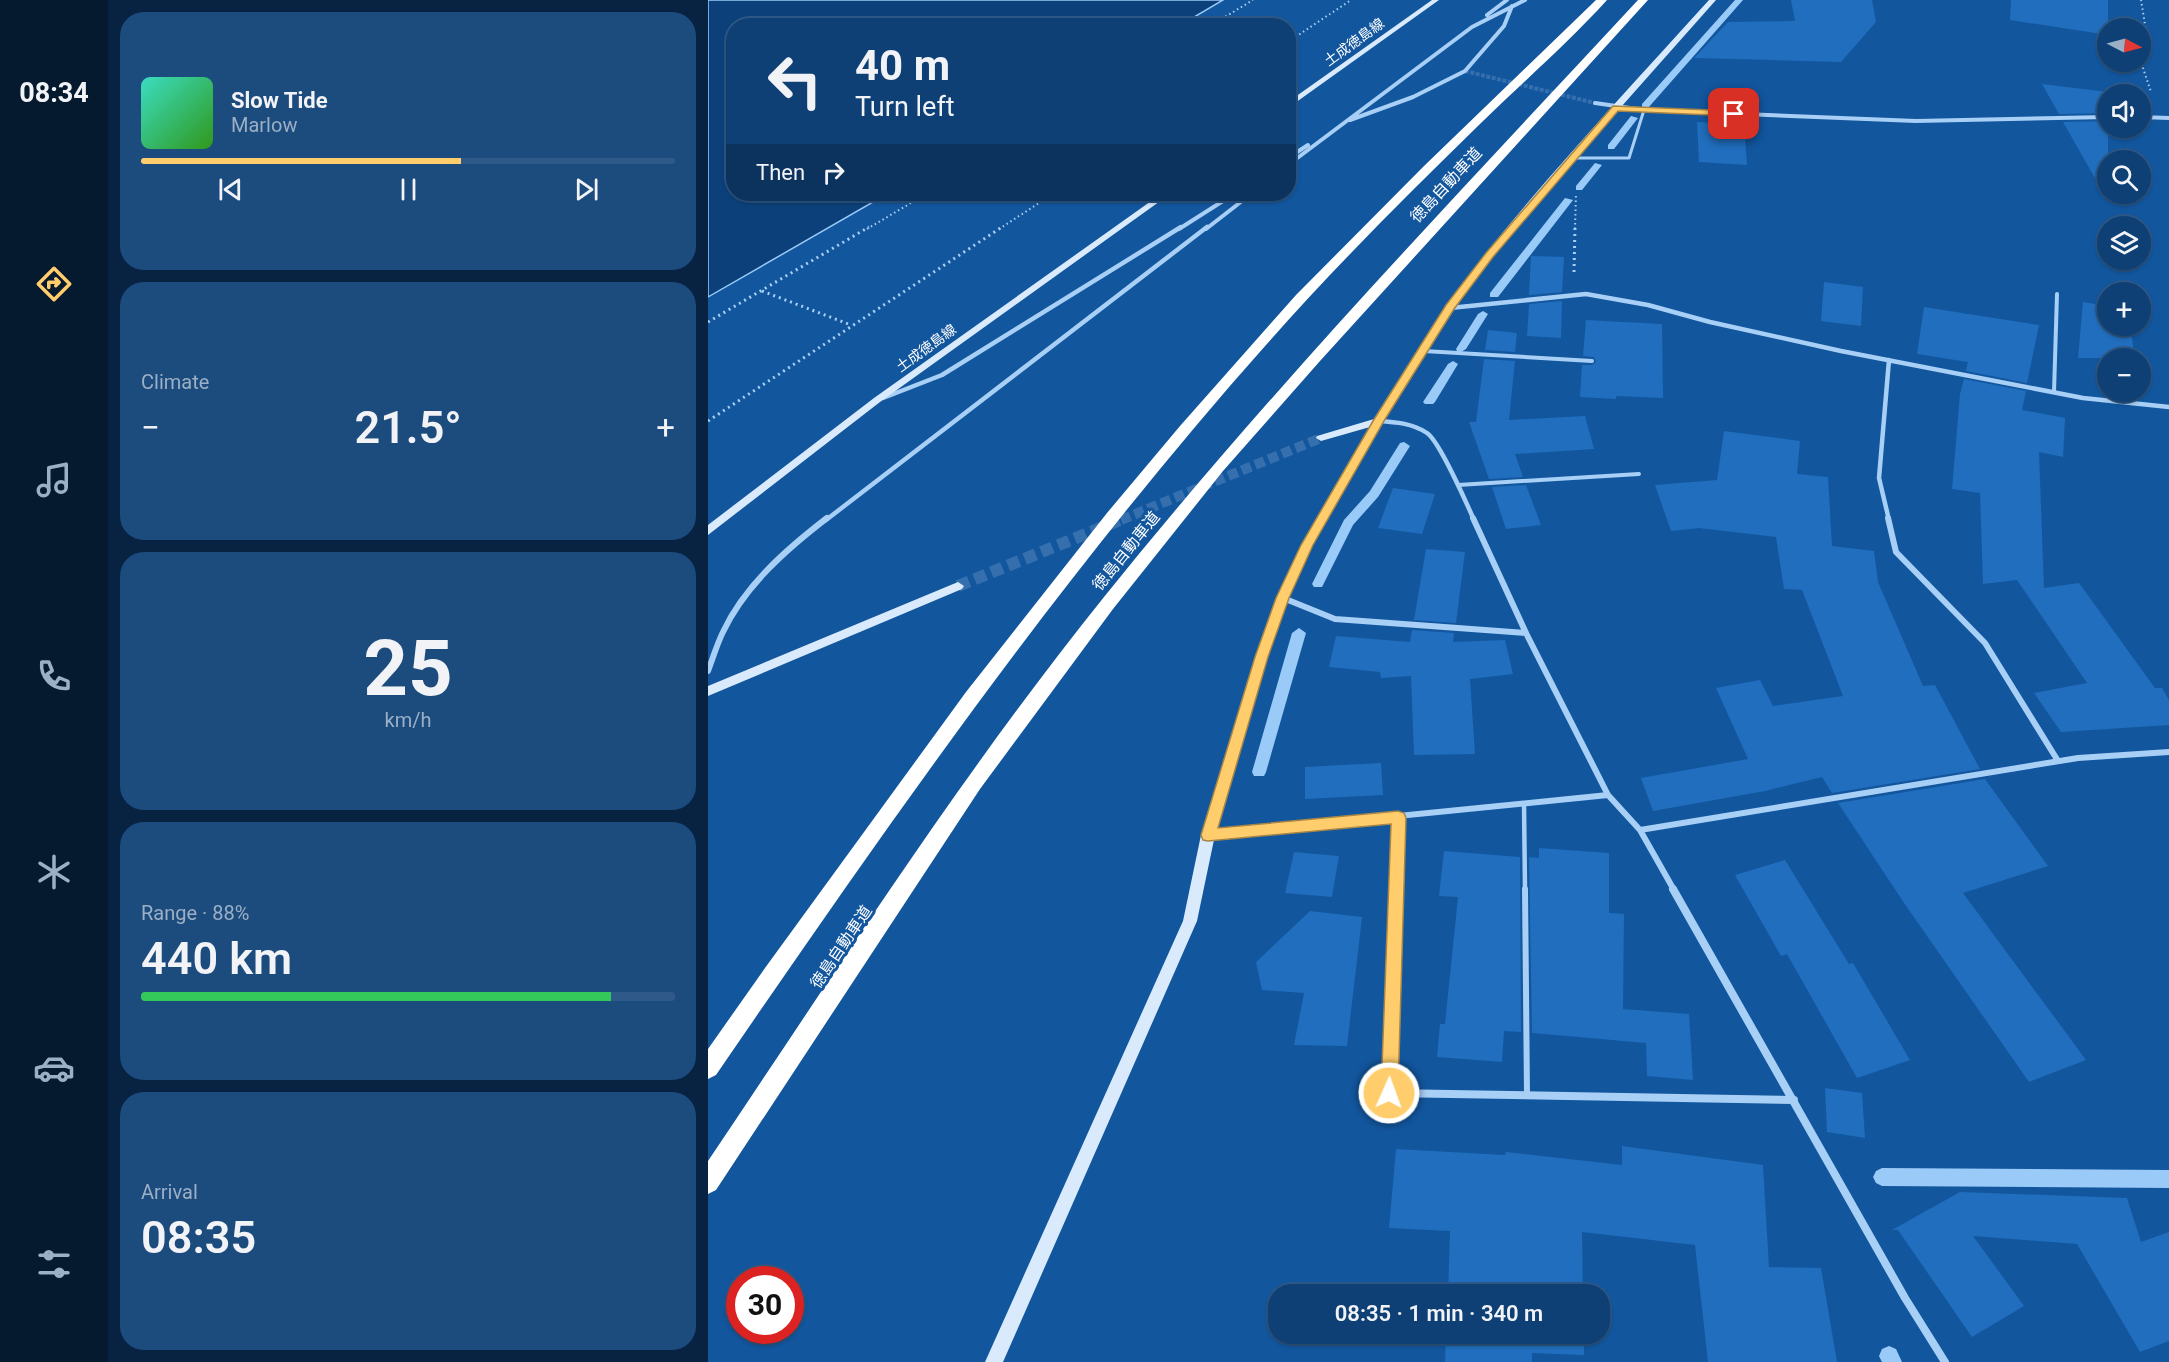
<!DOCTYPE html>
<meta charset="utf-8">
<style>
:root{--surface:#0e4076;--page:#1c4b7e;--text:#f1f3f6;--muted:#9bafc5;--line:#2e5988;--accent:#ffcd6c}
body{margin:0;font-family:Roboto,"Noto Sans JP",sans-serif;background:var(--page);color:var(--text);height:100vh;display:flex;flex-direction:column;font-size:22px;white-space:nowrap}
*{box-sizing:border-box;margin:0}
p{font-size:20px;color:var(--muted)}
.icon{flex:none;width:33px;height:33px;fill:none;stroke:currentColor;stroke-width:2;stroke-linecap:round;stroke-linejoin:round}
.map{position:relative;flex:1;overflow:hidden}
.drawer{display:flex;flex-direction:column;gap:12px;padding:12px;background:#082341;width:600px}
.drawer>*{flex:none}
.guide{position:absolute;left:18px;top:18px;width:570px;height:183px;border-radius:24px;box-shadow:0 2px 4px #0004,0 0 0 2px var(--line);background:#0e4076;color:var(--text);overflow:hidden}
.needle{width:39px;rotate:96deg}
.tools{position:absolute;left:1389px;top:18px;display:grid;gap:12px}
.tools a{display:grid;place-items:center;width:54px;height:54px;border-radius:50%;background:var(--surface);box-shadow:0 2px 4px #0004,0 0 0 2px var(--line);font-size:30px}
.speed{position:absolute;left:18px;top:1266px;display:flex;gap:12px;font-size:30px;font-weight:700;text-align:center}
.speed>*{display:grid;place-content:center;width:78px;height:78px;border-radius:50%;background:var(--surface);box-shadow:0 2px 4px #0004,0 0 0 2px var(--line);line-height:1}
.speed .limit{border:9px solid #d22;background:#fff;color:#111}
.pin{position:absolute;display:grid;place-items:center;width:51px;height:51px;color:#fff;margin:-26px;border-radius:12px;box-shadow:0 3px 9px #0006}
.me{position:absolute;width:66px;margin:-33px;rotate:2deg;stroke-linejoin:round;filter:drop-shadow(0 0 4px #0008)}
.turn{display:flex;align-items:center;gap:21px;height:126px;padding:0 30px;font-size:27px}
.turn .icon{width:78px;height:78px;stroke-width:2.5}
.turn b{display:block;font-size:42px;line-height:51px}
.then{display:flex;align-items:center;height:57px;padding:0 30px;background:#0003;gap:12px;font-size:22px}
.big{font-size:45px;font-weight:600;line-height:1.1}
.drawer .card{flex:1;display:flex;flex-direction:column;justify-content:center;gap:9px;min-width:0;padding:0 21px;border-radius:24px;background:var(--page)}
.drawer .dial{align-items:center;gap:0}
.dial b{font-size:78px;line-height:1}
.song{display:flex;align-items:center;gap:18px}
.cover{width:72px;height:72px;border-radius:9px;background:linear-gradient(135deg,hsl(170 70% 55%),hsl(110 70% 35%))}
.played{height:6px;border-radius:3px;background:linear-gradient(90deg,var(--accent) 60%,var(--line) 60%)}
.keys{display:flex;justify-content:space-around;direction:ltr}
.heat{display:flex;justify-content:space-between;align-items:center;font-size:33px;direction:ltr}
.charge{height:9px;border-radius:4px;background:linear-gradient(90deg,#34c759 88%,var(--line) 0)}
.trip{position:absolute;left:560px;top:1284px;width:342px;height:60px;border-radius:24px;background:var(--surface);box-shadow:0 2px 4px #0004,0 0 0 2px var(--line);font-weight:600;line-height:60px;text-align:center}
main{display:flex;flex:1;min-height:0}
.tab-bar{display:flex;flex-direction:column;width:108px;justify-content:space-around;align-items:center;background:#061a2f;color:var(--muted)}
.tab-bar .icon{width:42px;height:42px}
.tab-bar .active{color:var(--accent)}
.tab-bar b{font-size:27px;color:var(--text)}
.map>svg:first-child{display:block}
.water{fill:#0b407a;stroke:#9acaf8;stroke-width:1.5}
.lines{fill:none;stroke-linecap:round;stroke-linejoin:round}
.stream{fill:#9acaf8;fill-rule:evenodd}
.building{fill:#206ebd}
.street-tunnel{stroke:#366fad;stroke-width:4;stroke-dasharray:4 1.5;stroke-linecap:butt}
.secondary-tunnel-far1{stroke:#366fad;stroke-width:10;stroke-dasharray:10 4.5;stroke-linecap:butt}
.secondary-tunnel{stroke:#366fad;stroke-width:12;stroke-dasharray:12 6;stroke-linecap:butt}
.path-far1{stroke:#a8cff5;stroke-width:2;stroke-dasharray:1.5 3;stroke-linecap:butt}
.path{stroke:#a8cff5;stroke-width:3;stroke-dasharray:2 4;stroke-linecap:butt}
.lane-far3{stroke:#a8cff5;stroke-width:3}
.lane-far2{stroke:#a8cff5;stroke-width:4}
.lane-far1{stroke:#a8cff5;stroke-width:4.5}
.lane{stroke:#a8cff5;stroke-width:6}
.street-far3{stroke:#a8cff5;stroke-width:4}
.street-far2{stroke:#a8cff5;stroke-width:4.5}
.street-far1{stroke:#a8cff5;stroke-width:6}
.street{stroke:#a8cff5;stroke-width:8}
.secondary{fill:#d9eafd;fill-rule:evenodd}
.highway{fill:#fff;fill-rule:evenodd}
.route{fill:#ffcd6c;stroke:#a68546;stroke-width:1.5}
.labels{text-anchor:middle;dominant-baseline:central;stroke-width:6;stroke-linejoin:round;paint-order:stroke}
.far-street-label{font-size:14px;fill:#fff;stroke:#12569e}
.street-label{font-size:16px;fill:#fff;stroke:#12569e}
</style>
<main>
<nav class="tab-bar">
<b>08:34</b>
<svg class="icon active" aria-label="directions" viewBox="0 0 24 24"><path d="M12 3l9 9-9 9-9-9zM9 14v-3h6M13 9l2 2-2 2"/></svg>
<svg class="icon" aria-label="music" viewBox="0 0 24 24"><path d="M9 18V5l10-2v13"/><circle cx="6" cy="18" r="3"/><circle cx="16" cy="16" r="3"/></svg>
<svg class="icon" aria-label="phone" viewBox="0 0 24 24"><path d="M5 4h4l2 5-3 2q2 4 5 5l2-3 5 2v4C11 20 4 13 5 4z"/></svg>
<svg class="icon" aria-label="climate" viewBox="0 0 24 24"><path d="M12 3v18M4 7l16 10M4 17L20 7"/></svg>
<svg class="icon" aria-label="car" viewBox="0 0 24 24"><path d="M5 17H2v-5l4-1 3-4h7l3 4 3 1v5h-3M9 17h6M6 11h13"/><circle cx="7" cy="17" r="2"/><circle cx="17" cy="17" r="2"/></svg>
<svg class="icon" aria-label="filters" viewBox="0 0 24 24"><path d="M4 7h16M4 17h16"/><circle cx="9" cy="7" r="2"/><circle cx="15" cy="17" r="2"/></svg>
</nav>
<section class="drawer">
<div class="card">
<div class="song"><i class="cover"></i><div><b>Slow Tide</b><p>Marlow</p></div></div>
<div class="played"></div>
<div class="keys"><svg class="icon" aria-label="previous" viewBox="0 0 24 24"><path d="M18 5L8 12l10 7zM5 5v14"/></svg><svg class="icon" aria-label="pause" viewBox="0 0 24 24"><path d="M8 5v14M16 5v14"/></svg><svg class="icon" aria-label="next" viewBox="0 0 24 24"><path d="M6 5l10 7-10 7zM19 5v14"/></svg></div>
</div>
<div class="card"><p>Climate</p>
<div class="heat"><a>−</a><b class="big">21.5°</b><a>+</a></div>
</div>
<div class="card dial"><b>25</b><p>km/h</p></div>
<div class="card"><p>Range · 88%</p><b class="big">440 km</b><div class="charge"></div></div>
<div class="card"><p>Arrival</p><b class="big">08:35</b></div>
</section>
<div class="map">
<svg width="1461" height="1362" viewBox="0 0 1461 1362">
<rect width="100%" height="100%" fill="#12569e"/>
<path class="water" d="M0,0h515l-44,26h-445v168h153l-179,103z"/>
<g class="lines">
<path class="stream" d="M1027,0h8l-95,108h-6v-4z
M923,116l7,2 -24,31h-6v-4z
M887,163l7,2 -20,25h-6v-4z
M857,198l8,2 -75,97h-8v-4z
M775,311l5,3 -22,35 -5,3 -4,-1 -1,-2 22,-35z
M745,361l5,3 -23,38 -2,2h-8l-2,-2 25,-38z
M696,442l6,4 -32,51 -25,28 -31,62h-8l-2,-3 32,-64 26,-29 30,-48z
M591,628l7,5 -40,139 -2,4h-10l-2,-4 40,-139z
M1174,1168l287,2v18l-287,-2 -6,-3 -3,-6 3,-6z
M1181,1346l7,3 6,13h-20l-3,-6 3,-7z"/>
</g>
<path class="building" d="M1083,0h81l4,22 -35,40 -147,-4 34,-36 67,-1z
M1303,0h97v35l-98,-15z
M1334,84l66,8v21l-49,1z
M1400,121v80l-45,-79z
M989,122l47,2 3,41 -48,-3z
M823,256l33,1 -2,35 -33,3z
M1116,282l39,5 -2,39 -40,-5z
M854,301l-1,37 -34,-2 2,-32z
M1375,302l25,4v20h22l5,32h-57z
M1216,307l115,18 -12,58 -61,-12 2,-9 -51,-8z
M878,320l76,4 1,74 -47,-2v3l-36,-2 2,-32h10l4,-3 -2,-5 -11,-1z
M780,330l29,3 -2,19 -30,-2z
M776,359l31,2 -6,59 76,-4 9,33 -79,5 8,23 -34,2 -20,-57h7z
M1256,379l62,12 -4,19 43,8 -2,39 -24,-5 5,136 35,-5 76,105h7l7,12v25l-108,7 -27,-39 53,-10 -70,-103 -34,4 -3,-91 -28,-4 8,-95z
M1016,431l76,10 -3,33 31,3 4,69 42,5 4,31 45,104 12,-1 45,84 -148,24 -10,-16 -57,14 -112,20 -12,-33 107,-19 -32,-71 44,-8 13,26 70,-10 -41,-106 -18,-1 -8,-52 -77,-9 -28,3 -16,-46 62,-5z
M818,485l15,40 -35,4 -14,-42z
M685,488l42,6 -13,40 -44,-6z
M718,549l39,3 -9,71 -42,-3z
M704,630l42,3 -1,9 52,-2 8,34 -43,5 5,75 -61,1 -3,-79 -30,2 -1,-6 -51,-5 7,-31 74,6z
M673,763l2,32 -78,4v-32z
M1277,779l63,87 -85,27 123,167 -57,22 -125,-179 -66,-100z
M831,848l70,5v60l15,1 -1,95 66,5 4,66 -46,-4 -1,-33 -114,-10 -3,-176 10,1z
M736,851l76,6 1,175 -17,-1 -2,31 -65,-5 3,-33h5l13,-127 -19,-1z
M586,852l45,4 -7,41 -47,-4z
M1077,860l64,104 4,-1 57,97 -53,18 -70,-124 -6,2 -46,-81z
M602,911l52,6 -15,129 -53,-1 10,-52 -42,-3 -6,-28z
M1117,1088l37,5 3,45 -38,-6z
M914,1146l141,19 6,102 52,1 16,94h-129l-13,-117 -113,-13 1,62h-135l2,-63 -61,-3 7,-79 109,6 1,-3 116,13z
M1252,1192l167,6 14,44 28,-10v109l-29,11 -63,-108 -104,-8 51,70 -52,31 -74,-107h-6z
M738,1334h138v21l-52,-2v9h-87z"/>
<g class="lines">
<path class="street-tunnel" d="M757,71l130,32"/>
<path class="secondary-tunnel-far1" d="M413,520l200,-82"/>
<path class="secondary-tunnel" d="M250,586l167,-68"/>
<path class="path-far1" d="M502,26l43,-26
M580,42l63,-42
M1432,42l7,-5 -6,-37
M1432,59l11,33
M159,229l59,-35
M291,229l54,-35
M867,229l1,-36"/>
<path class="path" d="M866,272l1,-45
M54,291l89,34
M0,322l161,-95
M0,421l294,-194"/>
<path class="lane-far3" d="M863,158h58l15,-48"/>
<path class="lane-far2" d="M716,351l168,10
M1346,392l3,-98
M750,485l181,-11"/>
<path class="lane-far1" d="M816,804l1,86"/>
<path class="lane" d="M817,889l2,206"/>
<path class="street-far3" d="M779,15l20,-15
M887,103l49,7 272,11 192,-4
M1432,117l29,1
M642,120l63,-23 52,-26 39,-45 8,-20
M580,158l20,-13
M580,165l184,-138 53,-27
M471,229l55,-35
M498,229l45,-35"/>
<path class="street-far2" d="M742,308l136,-14 62,11 62,17 131,29 242,47 86,9
M175,398l59,-23 239,-148
M670,421c17,1 34,2 49,12 12,8 40,71 47,87
M118,520l381,-293
M1181,520l-10,-42 10,-118"/>
<path class="street-far1" d="M765,518l53,115 82,162 32,35 34,60
M1180,518l8,34 89,91 73,118
M575,598l52,21 191,14
M0,671c5,-13 9,-27 15,-39 22,-47 65,-84 104,-114
M932,830l438,-72 91,-6
M500,835l400,-40
M688,890l2,-72"/>
<path class="street" d="M688,889l-6,204 404,7
M965,889l232,409 40,64"/>
<path class="secondary" d="M724,0h7l-151,108v-6z
M1001,0h7l-142,160 -82,97 -38,52 -71,112 -71,124 -23,53 -22,59 -52,178 -18,86 -194,441h-18l198,-441 18,-86 54,-178 22,-59 25,-53 68,-118 -49,14 -5,-3 1,-2 57,-17c36,-56 71,-114 112,-166 71,-88 148,-170 223,-253z
M453,194h9l-290,208 -172,133v-10l166,-127z
M250,582l6,4 -2,3 -254,107v-10z"/>
<path class="highway" d="M888,0h11c-39,43 -84,82 -126,123 -74,72 -147,145 -215,222 -203,228 -378,479 -550,730l-8,4v-30l57,-81 201,-276 141,-179 73,-87 116,-131 128,-129z
M930,0h10l-328,361 -97,110 -110,138 -133,180 -264,401 -8,4v-33c128,-190 252,-385 396,-564 167,-208 352,-401 534,-597z"/>
</g>
<path class="route" d="M905,106l121,5 5,3 -5,2 -116,-5 -125,146 -39,52 -70,112 -71,124 -24,53 -21,59 -50,171 180,-17 6,2 2,5 -8,275 -2,5 -7,3 -6,-3 -2,-5 10,-269 -183,17 -5,-1 -2,-5 54,-178 21,-59 25,-53 72,-124 73,-116 40,-52z"/>
<g class="labels">
<g class="far-street-label">
<text transform="translate(646 42) rotate(-36)">土成徳島線</text>
<text transform="translate(218 348) rotate(-36)">土成徳島線</text>
</g>
<g class="street-label">
<text transform="translate(738 185) rotate(-47)">徳島自動車道</text>
<text transform="translate(418 551) rotate(-51)">徳島自動車道</text>
<text transform="translate(133 947) rotate(-56)">徳島自動車道</text>
</g>
</g>
</svg>
<div class="tools">
<a><svg class="needle" viewBox="-14 -14 28 28"><path d="M0-13l5 13h-10z" fill="#e53935"/><path d="M0 13l5-13h-10z" fill="#9bafc5"/></svg></a>
<a><svg class="icon" aria-label="sound" viewBox="0 0 24 24"><path d="M4 9h4l5-4v14l-5-4H4zM17 9q2 3 0 6"/></svg></a>
<a><svg class="icon" aria-label="search" viewBox="0 0 24 24"><circle cx="10" cy="10" r="6"/><path d="M15 15l6 6"/></svg></a>
<a><svg class="icon" aria-label="layers" viewBox="0 0 24 24"><path d="M12 4l9 5-9 5-9-5zM3 14l9 5 9-5"/></svg></a>
<a>+</a>
<a>−</a>
</div>
<div class="speed"><div class="limit">30</div></div>
<div class="pin" style="left:1026px;top:114px;background:#d93025"><svg class="icon" aria-label="arrive" viewBox="0 0 24 24"><path d="M6 21V4h12l-3 4 3 4H6"/></svg></div>
<svg class="me" style="left:681px;top:1093px" viewBox="-20 -20 40 40"><circle r="17" fill="#ffcd6c" stroke="#fff" stroke-width="3"/><path d="M0-11L8 9 0 5-8 9z" fill="#fff"/></svg>
<div class="trip">08:35 · 1 min · 340 m</div>
<div class="guide">
<div class="turn"><svg class="icon" aria-label="left" viewBox="0 0 24 24"><path d="M17 20v-9H6M10 6l-5 5 5 5"/></svg><div><b>40 m</b>Turn left</div></div>
<div class="then">Then<svg class="icon" aria-label="right" viewBox="0 0 24 24"><path d="M7 20v-9h11M14 6l5 5-5 5"/></svg></div>
</div>
</div>
</main>
